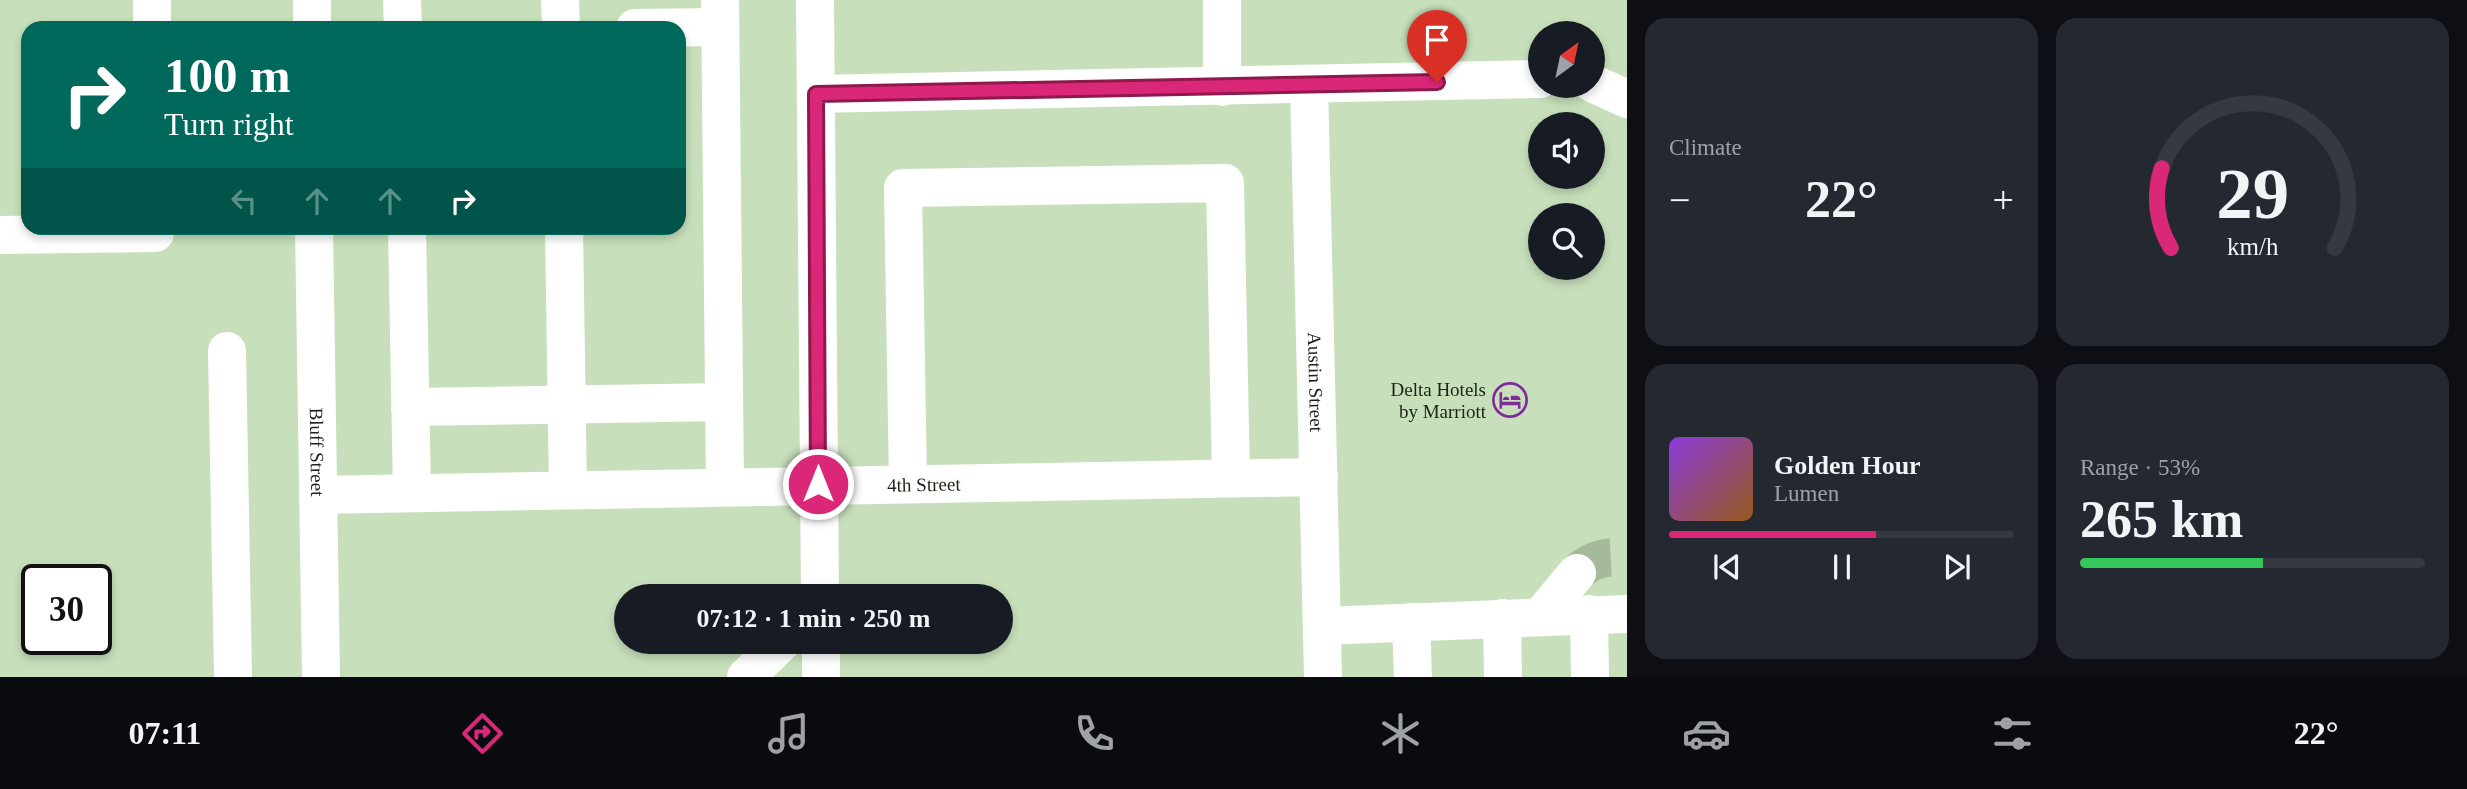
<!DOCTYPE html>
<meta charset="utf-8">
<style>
:root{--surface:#171b24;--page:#242831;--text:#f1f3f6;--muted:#9ea1a6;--line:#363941;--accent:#db2777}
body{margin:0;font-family:Georgia,serif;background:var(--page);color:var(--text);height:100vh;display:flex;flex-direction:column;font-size:26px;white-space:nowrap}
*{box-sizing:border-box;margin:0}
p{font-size:23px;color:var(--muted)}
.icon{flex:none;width:38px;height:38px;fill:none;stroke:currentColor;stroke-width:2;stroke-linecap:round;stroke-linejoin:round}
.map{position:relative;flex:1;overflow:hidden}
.panel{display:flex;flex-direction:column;gap:18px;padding:18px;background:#0d0f14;width:840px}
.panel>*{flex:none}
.top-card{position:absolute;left:21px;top:21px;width:665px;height:214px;border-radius:21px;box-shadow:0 4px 10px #0003;background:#00695c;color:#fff;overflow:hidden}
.needle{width:46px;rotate:33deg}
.controls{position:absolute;left:1528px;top:21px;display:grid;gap:14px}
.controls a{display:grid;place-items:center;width:77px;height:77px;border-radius:50%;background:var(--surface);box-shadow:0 4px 10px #0003;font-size:35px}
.speed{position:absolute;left:21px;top:564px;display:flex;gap:14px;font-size:35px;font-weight:700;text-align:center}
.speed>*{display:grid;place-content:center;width:91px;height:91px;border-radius:50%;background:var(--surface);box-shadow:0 4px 10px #0003;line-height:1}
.speed .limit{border:4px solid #111;border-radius:10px;background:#fff;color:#111}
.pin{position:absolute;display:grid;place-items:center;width:60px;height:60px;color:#fff;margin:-72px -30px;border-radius:50% 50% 50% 0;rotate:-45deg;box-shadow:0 0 7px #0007}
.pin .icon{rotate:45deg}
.me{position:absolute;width:77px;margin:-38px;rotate:0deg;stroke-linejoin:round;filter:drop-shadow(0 0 5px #0008)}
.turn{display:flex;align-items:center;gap:24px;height:147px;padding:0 28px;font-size:32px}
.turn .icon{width:91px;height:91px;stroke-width:2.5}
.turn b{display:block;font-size:49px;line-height:60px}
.lanes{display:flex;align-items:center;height:66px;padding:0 28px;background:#0003;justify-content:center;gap:35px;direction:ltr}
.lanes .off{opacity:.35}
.big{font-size:52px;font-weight:600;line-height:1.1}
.panel .widget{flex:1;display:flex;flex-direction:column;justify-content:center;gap:10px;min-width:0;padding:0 24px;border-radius:21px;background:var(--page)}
.panel .dial{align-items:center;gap:0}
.dial svg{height:182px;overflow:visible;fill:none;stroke:var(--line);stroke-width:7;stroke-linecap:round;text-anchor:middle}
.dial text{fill:var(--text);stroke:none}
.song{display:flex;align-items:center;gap:21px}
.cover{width:84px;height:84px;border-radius:10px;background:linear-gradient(135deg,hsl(270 70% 55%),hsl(30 70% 35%))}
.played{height:7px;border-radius:4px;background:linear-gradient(90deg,var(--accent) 60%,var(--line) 60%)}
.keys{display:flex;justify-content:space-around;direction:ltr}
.heat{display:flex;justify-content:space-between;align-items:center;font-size:38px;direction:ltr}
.charge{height:10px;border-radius:5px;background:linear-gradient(90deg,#34c759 53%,var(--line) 0)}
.panel .tiles{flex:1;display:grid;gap:18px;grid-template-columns:repeat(2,1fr)}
.trip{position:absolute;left:614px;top:584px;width:399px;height:70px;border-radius:35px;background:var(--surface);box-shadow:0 4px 10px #0003;font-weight:600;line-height:70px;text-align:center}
.tab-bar{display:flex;height:112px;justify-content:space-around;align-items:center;background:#090b0e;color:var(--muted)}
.tab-bar .icon{width:49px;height:49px}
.tab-bar .current{color:var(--accent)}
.tab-bar b{font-size:32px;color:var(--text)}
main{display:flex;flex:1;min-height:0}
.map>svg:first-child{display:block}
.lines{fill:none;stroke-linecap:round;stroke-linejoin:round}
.minor-tunnel{stroke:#a4ba9a;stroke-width:38;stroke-dasharray:38 19;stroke-linecap:butt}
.minor{stroke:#fff;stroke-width:38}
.route-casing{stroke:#8e194d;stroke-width:18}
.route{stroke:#db2777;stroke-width:12}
.labels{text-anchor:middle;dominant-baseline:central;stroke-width:5;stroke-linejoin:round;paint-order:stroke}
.street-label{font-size:19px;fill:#1a2316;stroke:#c7e0bb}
.poi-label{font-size:19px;fill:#1a2316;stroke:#c7e0bb;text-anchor:end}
</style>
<main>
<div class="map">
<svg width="1627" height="677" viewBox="0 0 1627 677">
<rect width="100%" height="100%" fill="#c7e0bb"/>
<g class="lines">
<path class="minor-tunnel" d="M1577,573c16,-15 28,-17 50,-15"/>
<g class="minor">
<path d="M152,0v28"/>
<path d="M312,0v28"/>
<path d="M402,0l1,28"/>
<path d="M560,0l1,28"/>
<path d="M720,0l5,487"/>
<path d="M815,0l5,597"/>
<path d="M635,28l85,-1"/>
<path d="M1592,83l35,16"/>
<path id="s1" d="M1309,84l14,593"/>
<path d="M1222,87v-87"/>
<path d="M816,94l724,-15"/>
<path id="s2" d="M314,228l7,449"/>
<path d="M407,228l5,265"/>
<path d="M564,228l4,262"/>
<path d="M0,235l155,-2v-5"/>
<path d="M227,351l6,326"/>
<path d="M410,407l314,-5"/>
<path d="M908,483l-5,-295 322,-5 6,295"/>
<path id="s3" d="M318,495l1001,-18"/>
<path d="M1589,614l1,63"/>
<path d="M1541,616l36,-43"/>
<path d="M1502,618l1,59"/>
<path d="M1411,622l2,55"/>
<path d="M1322,626l305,-12"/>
<path d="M821,642v35"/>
<path d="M746,677l36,-35"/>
</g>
</g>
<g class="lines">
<g class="route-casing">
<path id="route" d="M818,484l-2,-390 621,-12"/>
</g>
<use href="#route" class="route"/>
</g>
<defs>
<g id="hotel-ring" transform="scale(1.75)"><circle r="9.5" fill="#c7e0bb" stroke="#7e2c9c" stroke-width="1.5"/><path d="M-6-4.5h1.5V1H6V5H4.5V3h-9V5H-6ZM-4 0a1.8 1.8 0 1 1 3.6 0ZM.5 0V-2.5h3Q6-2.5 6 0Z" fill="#7e2c9c"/></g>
</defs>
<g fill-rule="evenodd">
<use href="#hotel-ring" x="1510" y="400"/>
</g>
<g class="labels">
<g class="street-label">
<text stroke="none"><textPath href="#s1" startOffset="298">Austin Street</textPath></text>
<text stroke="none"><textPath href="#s2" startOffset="224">Bluff Street</textPath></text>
<text stroke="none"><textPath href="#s3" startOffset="606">4th Street</textPath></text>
</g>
<g class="poi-label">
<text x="1486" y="389">Delta Hotels<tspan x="1486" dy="22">by Marriott</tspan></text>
</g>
</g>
</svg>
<div class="controls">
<a><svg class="needle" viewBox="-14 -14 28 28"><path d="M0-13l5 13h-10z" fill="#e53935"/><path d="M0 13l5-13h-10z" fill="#9ea1a6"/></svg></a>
<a><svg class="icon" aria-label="sound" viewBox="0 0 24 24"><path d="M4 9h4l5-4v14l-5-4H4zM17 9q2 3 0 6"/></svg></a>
<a><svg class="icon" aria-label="search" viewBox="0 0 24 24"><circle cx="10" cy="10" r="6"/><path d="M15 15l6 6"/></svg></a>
</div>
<div class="speed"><div class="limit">30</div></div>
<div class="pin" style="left:1437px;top:82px;background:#d93025"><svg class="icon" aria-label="arrive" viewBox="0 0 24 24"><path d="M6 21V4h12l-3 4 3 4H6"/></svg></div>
<svg class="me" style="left:818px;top:484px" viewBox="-20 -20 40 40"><circle r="17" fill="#db2777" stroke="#fff" stroke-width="3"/><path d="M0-11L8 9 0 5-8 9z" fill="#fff"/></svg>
<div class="trip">07:12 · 1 min · 250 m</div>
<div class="top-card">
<div class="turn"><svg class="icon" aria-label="right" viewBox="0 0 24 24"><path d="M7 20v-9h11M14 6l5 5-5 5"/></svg><div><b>100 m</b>Turn right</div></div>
<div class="lanes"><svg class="icon off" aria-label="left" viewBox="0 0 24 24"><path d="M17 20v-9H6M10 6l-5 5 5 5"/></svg><svg class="icon off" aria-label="ahead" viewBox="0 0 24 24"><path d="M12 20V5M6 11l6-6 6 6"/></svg><svg class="icon off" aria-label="ahead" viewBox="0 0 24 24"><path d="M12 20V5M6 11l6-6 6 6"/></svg><svg class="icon" aria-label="right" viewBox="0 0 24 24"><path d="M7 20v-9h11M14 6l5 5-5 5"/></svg></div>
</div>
</div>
<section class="panel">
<div class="tiles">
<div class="widget"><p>Climate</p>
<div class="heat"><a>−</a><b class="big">22°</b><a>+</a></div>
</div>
<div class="widget dial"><svg viewBox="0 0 100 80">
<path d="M14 69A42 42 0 1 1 86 69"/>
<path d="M14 69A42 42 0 0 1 10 34" stroke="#db2777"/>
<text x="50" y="56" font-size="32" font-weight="700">29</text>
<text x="50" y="72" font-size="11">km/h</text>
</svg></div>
<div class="widget">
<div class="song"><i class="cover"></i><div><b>Golden Hour</b><p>Lumen</p></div></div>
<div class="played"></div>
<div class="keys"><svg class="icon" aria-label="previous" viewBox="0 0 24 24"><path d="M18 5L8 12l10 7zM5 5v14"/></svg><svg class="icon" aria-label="pause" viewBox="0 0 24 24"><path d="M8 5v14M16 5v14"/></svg><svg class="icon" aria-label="next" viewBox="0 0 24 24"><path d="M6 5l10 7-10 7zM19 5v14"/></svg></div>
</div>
<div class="widget"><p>Range · 53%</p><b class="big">265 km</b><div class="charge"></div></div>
</div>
</section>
</main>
<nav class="tab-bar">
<b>07:11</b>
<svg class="icon current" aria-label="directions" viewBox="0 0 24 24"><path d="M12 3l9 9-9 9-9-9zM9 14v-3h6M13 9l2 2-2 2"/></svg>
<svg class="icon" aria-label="music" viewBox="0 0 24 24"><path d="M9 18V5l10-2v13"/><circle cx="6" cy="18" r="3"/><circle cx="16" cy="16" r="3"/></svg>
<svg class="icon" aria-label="phone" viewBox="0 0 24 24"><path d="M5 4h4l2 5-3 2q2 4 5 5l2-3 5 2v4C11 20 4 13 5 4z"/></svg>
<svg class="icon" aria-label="climate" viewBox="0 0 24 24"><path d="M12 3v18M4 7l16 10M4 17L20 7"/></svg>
<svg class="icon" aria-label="car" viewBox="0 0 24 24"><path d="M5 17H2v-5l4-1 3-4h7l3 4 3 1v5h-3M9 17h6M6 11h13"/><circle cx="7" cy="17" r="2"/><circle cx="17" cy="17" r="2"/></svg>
<svg class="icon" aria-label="filters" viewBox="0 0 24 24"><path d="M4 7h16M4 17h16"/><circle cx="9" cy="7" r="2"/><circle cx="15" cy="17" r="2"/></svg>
<b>22°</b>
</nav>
